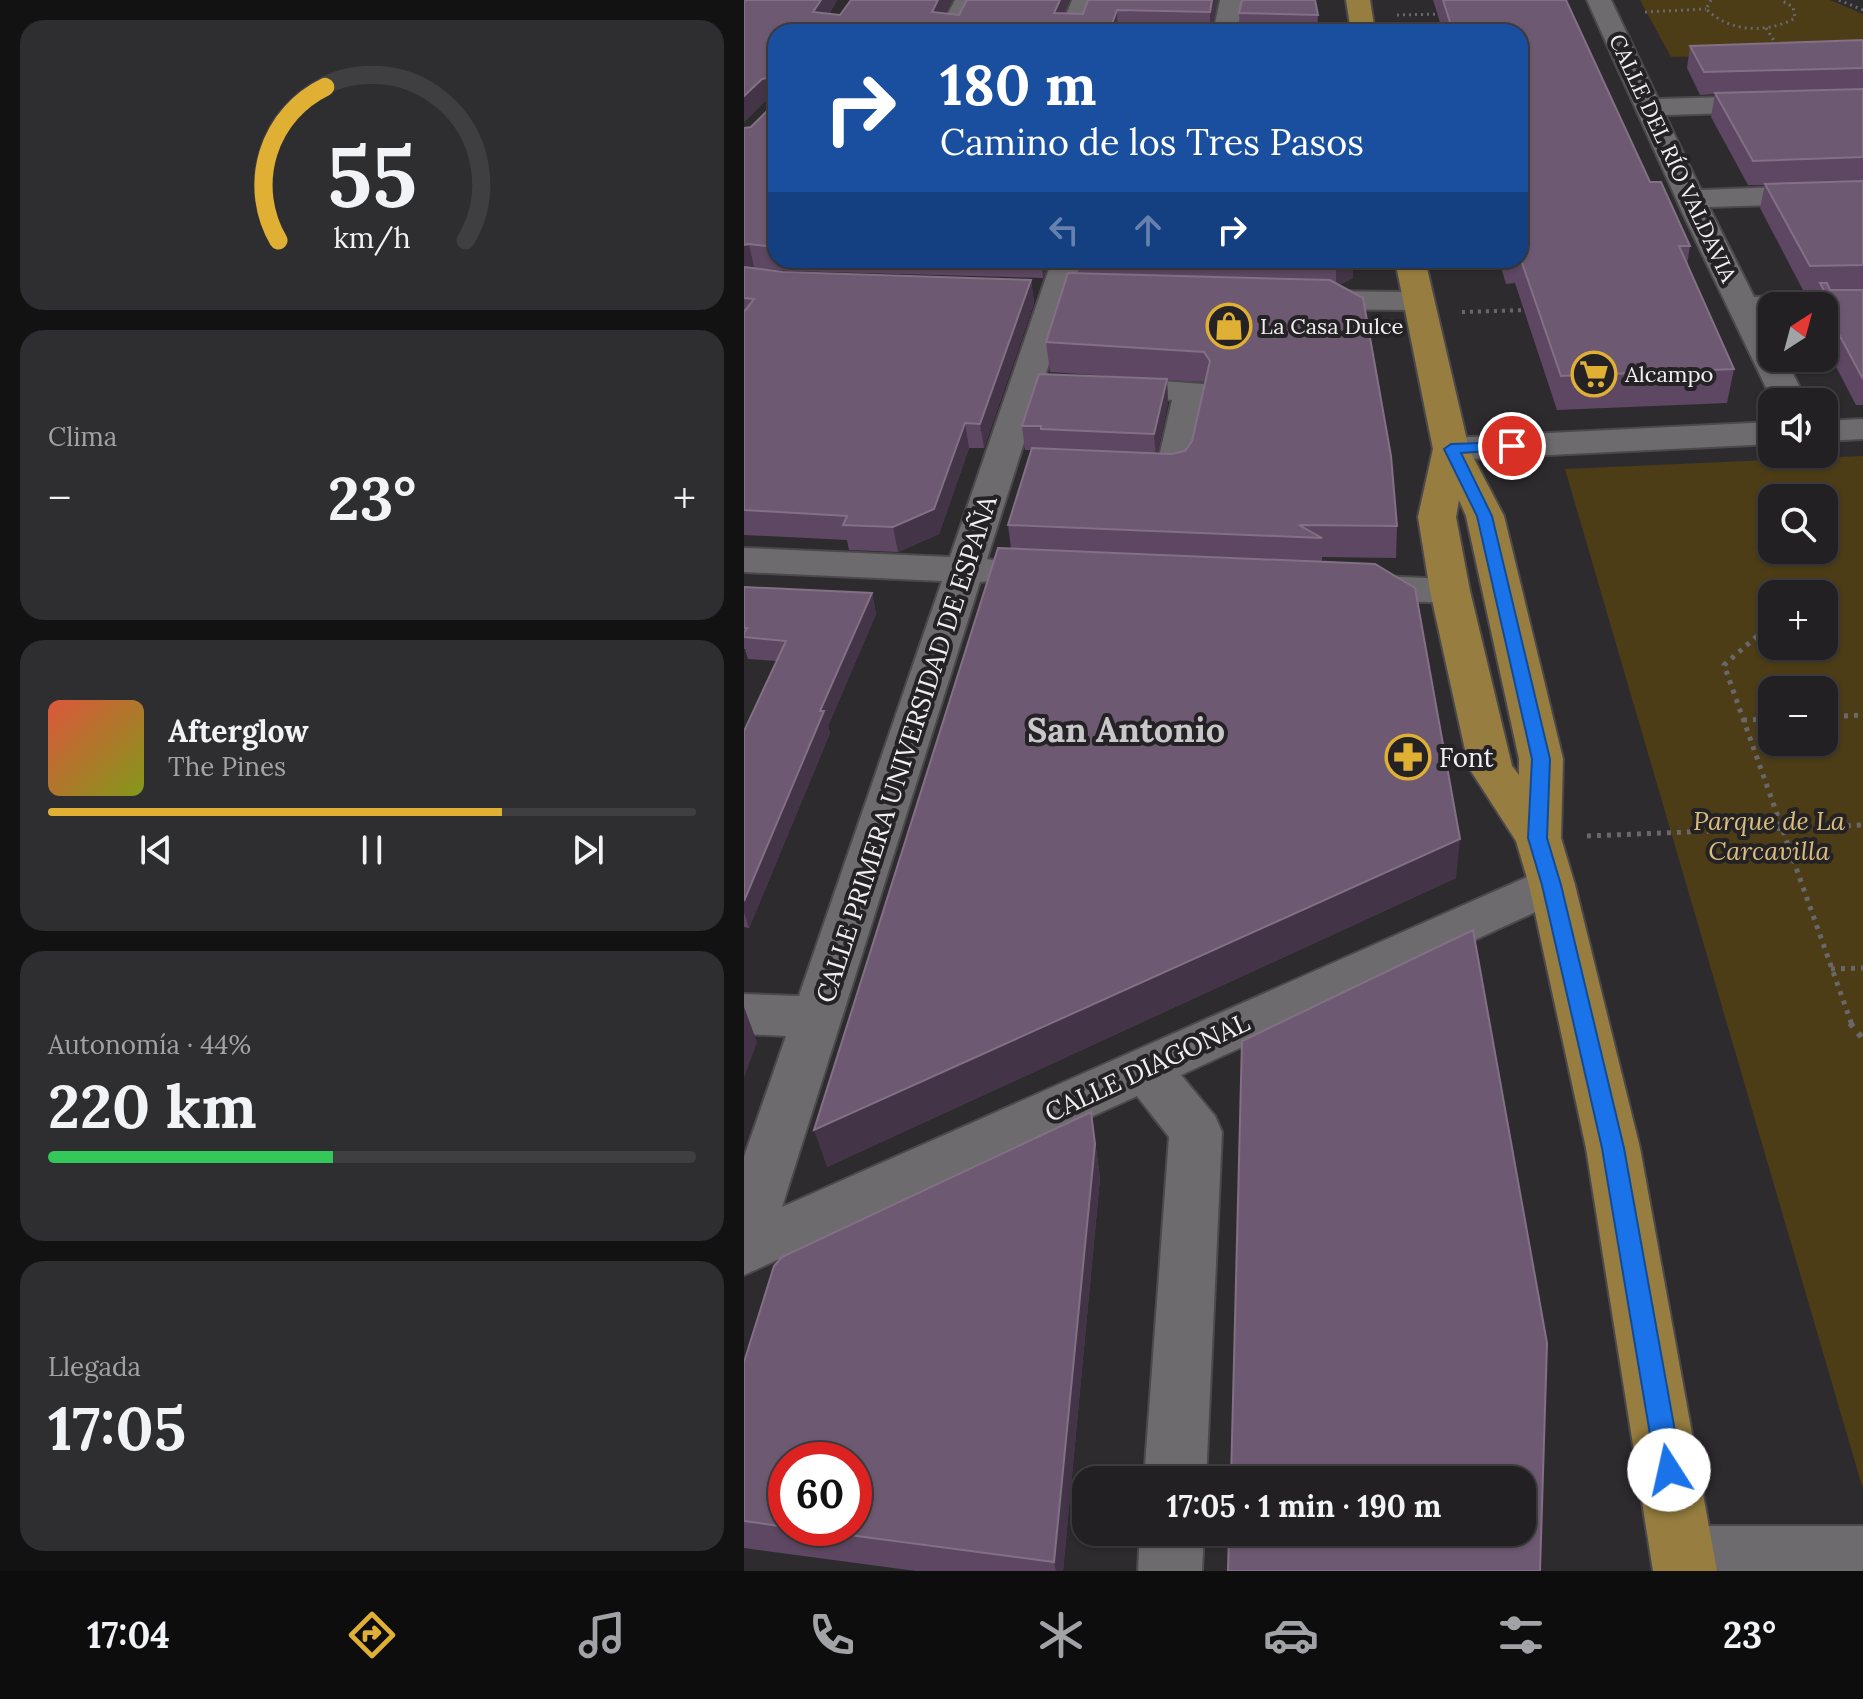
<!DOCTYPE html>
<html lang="es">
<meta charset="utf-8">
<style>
:root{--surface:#222023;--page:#2e2d30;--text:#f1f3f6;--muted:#a2a3a6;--line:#3f3e41;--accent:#dfb034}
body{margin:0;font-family:Lora,serif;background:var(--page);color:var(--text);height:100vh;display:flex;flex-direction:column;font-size:30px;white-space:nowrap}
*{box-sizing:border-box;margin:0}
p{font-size:26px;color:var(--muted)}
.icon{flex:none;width:44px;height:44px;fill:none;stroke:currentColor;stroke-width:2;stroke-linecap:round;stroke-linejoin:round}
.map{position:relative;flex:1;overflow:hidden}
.drawer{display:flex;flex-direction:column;gap:20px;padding:20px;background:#131213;width:744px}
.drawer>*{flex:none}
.top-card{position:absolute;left:24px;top:24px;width:760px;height:244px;border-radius:24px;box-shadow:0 2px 6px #0004,0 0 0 2px var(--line);background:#1a4fa0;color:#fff;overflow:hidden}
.needle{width:52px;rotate:36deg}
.fabs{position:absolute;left:1014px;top:292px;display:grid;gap:16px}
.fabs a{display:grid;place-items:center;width:80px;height:80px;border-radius:16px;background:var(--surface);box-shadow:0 2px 6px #0004,0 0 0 2px var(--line);font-size:40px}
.speed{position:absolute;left:24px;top:1442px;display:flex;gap:16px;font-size:40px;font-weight:700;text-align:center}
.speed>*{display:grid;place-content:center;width:104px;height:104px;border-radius:50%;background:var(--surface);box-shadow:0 2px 6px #0004,0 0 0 2px var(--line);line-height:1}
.speed .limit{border:12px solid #d22;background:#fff;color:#111}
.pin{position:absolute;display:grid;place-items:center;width:68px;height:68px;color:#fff;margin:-34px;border:4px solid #fff;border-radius:50%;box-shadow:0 2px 8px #0007}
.me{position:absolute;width:88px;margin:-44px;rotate:350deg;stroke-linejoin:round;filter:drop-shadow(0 0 6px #0008)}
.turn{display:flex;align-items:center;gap:28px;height:168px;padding:0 40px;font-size:36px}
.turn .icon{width:104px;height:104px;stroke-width:2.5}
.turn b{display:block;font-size:56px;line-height:68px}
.lanes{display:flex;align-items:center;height:76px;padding:0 40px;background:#0003;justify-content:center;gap:40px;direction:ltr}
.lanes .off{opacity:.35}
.big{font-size:60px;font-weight:700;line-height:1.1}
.drawer .card{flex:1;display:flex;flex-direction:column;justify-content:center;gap:12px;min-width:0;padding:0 28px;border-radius:24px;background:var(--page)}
.drawer .dial{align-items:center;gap:0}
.dial svg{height:208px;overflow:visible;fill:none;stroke:var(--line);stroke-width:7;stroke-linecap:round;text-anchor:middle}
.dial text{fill:var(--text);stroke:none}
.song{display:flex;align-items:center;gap:24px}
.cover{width:96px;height:96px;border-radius:12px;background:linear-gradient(135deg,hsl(10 70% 55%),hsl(70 70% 35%))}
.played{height:8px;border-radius:4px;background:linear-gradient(90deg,var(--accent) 70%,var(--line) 70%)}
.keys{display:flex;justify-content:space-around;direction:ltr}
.heat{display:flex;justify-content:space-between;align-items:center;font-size:44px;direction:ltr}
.charge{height:12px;border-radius:6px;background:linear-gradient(90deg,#34c759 44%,var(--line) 0)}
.trip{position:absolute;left:328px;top:1466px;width:464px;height:80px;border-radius:24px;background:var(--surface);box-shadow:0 2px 6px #0004,0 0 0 2px var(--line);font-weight:700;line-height:80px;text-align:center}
.menu{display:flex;height:128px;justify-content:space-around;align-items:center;background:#0e0d0e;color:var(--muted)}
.menu .icon{width:56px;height:56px}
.menu .on{color:var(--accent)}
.menu b{font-size:36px;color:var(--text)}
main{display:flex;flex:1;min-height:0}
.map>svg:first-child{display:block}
.green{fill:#4c3d17;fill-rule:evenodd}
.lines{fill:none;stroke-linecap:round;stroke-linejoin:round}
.minor-casing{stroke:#4b494b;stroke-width:4}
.major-casing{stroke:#4b494b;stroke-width:4}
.path-far3{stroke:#6a676b;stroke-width:3;stroke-dasharray:2 4;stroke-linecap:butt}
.path-far2{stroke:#6a676b;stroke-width:4;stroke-dasharray:3 5;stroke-linecap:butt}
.path-far1{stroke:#6a676b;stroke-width:5;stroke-dasharray:4 6;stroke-linecap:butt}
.path{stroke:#6a676b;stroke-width:6;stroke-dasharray:5 8;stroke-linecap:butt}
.minor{fill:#6e6b6f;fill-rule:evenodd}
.major{fill:#977e40;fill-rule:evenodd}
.wall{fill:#5d4762;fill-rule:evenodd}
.shaded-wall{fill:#443447}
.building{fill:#6d5971;stroke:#827085;stroke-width:2}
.route{fill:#1a73e8;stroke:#114b97;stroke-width:2}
.labels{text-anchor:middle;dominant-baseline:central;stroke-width:8;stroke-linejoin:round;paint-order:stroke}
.far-street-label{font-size:22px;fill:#f1eff1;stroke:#252225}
.far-poi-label{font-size:22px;fill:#f1eff1;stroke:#252225;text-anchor:start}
.street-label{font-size:26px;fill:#f1eff1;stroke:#252225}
.poi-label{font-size:26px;fill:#f1eff1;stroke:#252225;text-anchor:start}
.park-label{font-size:26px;font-style:italic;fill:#d9bd7d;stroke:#252225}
.district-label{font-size:34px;font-weight:bold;fill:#cac7cb;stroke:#252225}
</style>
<main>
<section class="drawer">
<div class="card dial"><svg viewBox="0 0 100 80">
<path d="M14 69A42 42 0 1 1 86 69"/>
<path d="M14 69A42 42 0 0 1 32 10" stroke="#dfb034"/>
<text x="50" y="56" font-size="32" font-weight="700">55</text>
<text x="50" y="72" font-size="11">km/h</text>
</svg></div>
<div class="card"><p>Clima</p>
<div class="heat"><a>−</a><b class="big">23°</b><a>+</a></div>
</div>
<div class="card">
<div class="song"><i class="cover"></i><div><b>Afterglow</b><p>The Pines</p></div></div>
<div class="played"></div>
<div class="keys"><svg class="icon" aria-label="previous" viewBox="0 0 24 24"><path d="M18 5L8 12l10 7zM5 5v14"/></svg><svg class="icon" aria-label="pause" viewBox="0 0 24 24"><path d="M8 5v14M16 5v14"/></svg><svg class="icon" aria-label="next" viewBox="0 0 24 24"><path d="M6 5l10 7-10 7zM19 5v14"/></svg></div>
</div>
<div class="card"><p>Autonomía · 44%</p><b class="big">220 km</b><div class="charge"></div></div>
<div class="card"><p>Llegada</p><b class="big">17:05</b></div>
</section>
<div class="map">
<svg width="1119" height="1571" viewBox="0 0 1119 1571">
<rect width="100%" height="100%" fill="#2e2b2f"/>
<path class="green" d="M896,0h190l33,14v38l-192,5z
M1119,456v1030h-1l-297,-1017zM1080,498v52h-52v-52zM1028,594h52v52h-52zM1080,690v52h-52v-52z"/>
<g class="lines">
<g class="minor-casing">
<path id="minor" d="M211,0h24l-17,32h-24z
M328,0h24l-13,32h-24z
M476,0h24l-7,32h-24z
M843,0h24l47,99 205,-6v16l-198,6 36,75 162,-6v18l-154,5 45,90 109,-5v20l-39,1v-7h-52v9l-8,1 8,16v26h13l22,44h-34l-90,-188z
M308,260h30l-95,299 20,4 5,8 -5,8 -27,3 -198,625 754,-334 16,-5 16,5 7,12 -7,12 -387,178 34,41 7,16 -16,348h-62l25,-343 -32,-41 -393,179v-118l42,-121 -42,-2v-40l55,2 143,-415 -198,-9v-24l206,9z
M560,291l114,1 11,2 5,7 -5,7 -11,2 -114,-1 -11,-2 -5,-7 5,-7z
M362,377l97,7 5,7 -17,81 -5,8 -13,3 -52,-4 -5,-8 5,-8 37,-2 14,-61 -78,-6 -5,-7 5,-7z
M1119,419v20l-39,2v-20z
M1028,422v22l-321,16 -13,-3 -5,-8 5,-8 13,-3z
M610,575l96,4 14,3 6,9 -6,9 -14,3 -96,-4 -14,-3 -5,-9 5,-9z
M941,1526h178v45h-204l-6,-13 9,-23z
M396,1532h64l-2,39h-64z"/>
</g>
<g class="major-casing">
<path id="major" d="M602,0h24l5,32h-24z
M651,260h30l44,189 35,67 59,243 -2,79 14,47 65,263 77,423h-64l-67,-423 -57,-263 -13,-44 -47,-73 -39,-177 -12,-74 15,-68zM715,500l7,16 53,243v16l-7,-9 -42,-175 -14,-74z"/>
</g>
<path class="path-far3" d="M967,0l-5,9c23,23 61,25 89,9l-2,-11 -12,-7
M1095,0l24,10
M901,12l61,-3
M653,15l46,-1
M1022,28l12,19"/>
<path class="path-far2" d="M718,312l65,-2"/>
<path class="path-far1" d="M1028,623l-48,42 128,360
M1080,717l39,-2
M999,720l29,-1
M843,836l276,-11
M1087,969l32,-1"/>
<path class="path" d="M1106,1023l13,16"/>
<use href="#minor" class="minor"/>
<use href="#major" class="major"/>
</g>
<path class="wall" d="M93,0l-8,14 11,1 112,-15 -7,13 14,2 8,-15h102l-5,14h19l135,-14 -8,32 -92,-2v2h-342v228h273l-6,18 -254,-7 -37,-3 31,4 248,8 3,23 -50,145h-15l-30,86 -41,18 -49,-2 -2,-10 -103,-5v-407l7,-1 22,-22 1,-7 -8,2 -22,22v-120z
M689,0h133l84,182 40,64 -3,19 47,104 -7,34 -170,7 -42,-127 -9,1 -7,-24h21v-228h-77z
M495,13l79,2 -1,17h-77z
M1119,40v365h-7l-32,-61v-38h-10l4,-15 -14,1 -44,-84 5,-23h-17l-37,-68 4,-23 -15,1 -13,-27 3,-22z
M333,260h276v18l-14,7 58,241 -1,32 -74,-1v5l134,316 -629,289 184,-619 -3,-23 23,-75h-6l-3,-24 116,-48 -88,-6 -4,-30 32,-69zM423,380l38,2 -13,59 -7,10 -14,3h-14l11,-51z
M0,587l128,6 4,21 -48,112 2,7 -81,195 -5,-1v-196l33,-70 -29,-2 -3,-10h-1z
M347,1112l9,66 -37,393h-147l-172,-23v-186zM42,1460l68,68h-68z"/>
<path class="shaded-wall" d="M77,0h16l-20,32 -4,-20z
M194,0h14l-17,32 -3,-20z
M316,0h9l-12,32 -3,-19z
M468,0h6l-8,32v-20z
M373,10l1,22h-9z
M27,77l4,21 -9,2 -22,22v-26l18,-17z
M5,244l5,23 -10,3v-25z
M297,260h8l-6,18z
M599,260h10v18l-17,9v-23z
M287,280l3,23 -50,145 -4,-24z
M423,379l1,24 -12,55 -2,-24z
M221,423l4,25 -30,86 -41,18 -5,-25z
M128,593l4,21 -48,112 2,7 -81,195 -5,-16v-11l76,-190z
M716,839l-4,39 -629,289 -13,-37z
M0,1007l13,35 -13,36z
M347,1112l9,66 -37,393h-7l-2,-9z"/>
<path class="building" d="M1,0h76l-8,12 27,3 11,-15h87l-6,12 27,3 8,-15h93l-6,13 29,1 5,-14h124l-2,12 -93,-2 -8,22h-333v215l-27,-3 -5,1v-117l7,-1 22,-22 1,-25 -3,-3 -9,2 -18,17v-94z
M498,0h73l3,15 -79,-2z
M699,0h123l84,182h11l29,64h-11l55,123 -173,7 -41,-119v-225h-67z
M1119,40v28l-159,4 -14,-26z
M1119,89v68l-110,4 -38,-68z
M1119,181v84l-53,1 -45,-82z
M468,260h131l-7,4z
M0,267l39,5 248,8 -51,144 -15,-1 -31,86 -41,18 -50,-2 4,-9 -103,-6v-198l10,-13 -10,-1z
M324,273l262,7 33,18 28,158 6,70 -98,-1 23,13 -314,-13 24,-77 139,6 14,-3 7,-10 18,-80 -6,-9 -158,-10z
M1076,283h7l3,7h33v89l-36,-67h8z
M295,374l128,5 -13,55 -113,-5v-3h-19z
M254,548l377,16 40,24 45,251 -646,291z
M0,587l128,6 -52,118h4l-80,190v-170l42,-90 -42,-4v-4l3,-5h-3z
M729,930l74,413 -7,228h-312l1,-39h293v-52h-291l11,-439z
M347,1112l4,32 -41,418 -258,-34h58v-68h-68v67l-42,-6v-159l30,-96 8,-9z"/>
<path class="route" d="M768,442l8,4 -2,3 -57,4 31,63 58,243 -3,79 14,47 63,263 58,322 -4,9 -9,4 -9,-4 -4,-9 -54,-322 -60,-263 -14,-47 4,-79 -55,-243 -33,-67 7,-5z"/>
<defs>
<g id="shop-ring" transform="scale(2.3)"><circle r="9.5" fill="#252225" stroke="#dfb034" stroke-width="1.5"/><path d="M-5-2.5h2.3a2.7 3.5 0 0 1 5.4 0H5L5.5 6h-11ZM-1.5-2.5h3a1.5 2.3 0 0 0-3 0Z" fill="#dfb034"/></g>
<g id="supermarket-ring" transform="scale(2.3)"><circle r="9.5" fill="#252225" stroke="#dfb034" stroke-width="1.5"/><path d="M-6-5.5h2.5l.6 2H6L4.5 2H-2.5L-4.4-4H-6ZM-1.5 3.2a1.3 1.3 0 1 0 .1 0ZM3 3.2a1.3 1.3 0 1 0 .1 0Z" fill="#dfb034"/></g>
<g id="pharmacy-ring" transform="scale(2.3)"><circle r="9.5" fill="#252225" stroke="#dfb034" stroke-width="1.5"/><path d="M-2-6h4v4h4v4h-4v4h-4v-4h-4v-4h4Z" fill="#dfb034"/></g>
</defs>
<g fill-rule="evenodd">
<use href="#shop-ring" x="485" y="326"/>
<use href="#supermarket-ring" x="850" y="374"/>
<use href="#pharmacy-ring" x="664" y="757"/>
</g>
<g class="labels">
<g class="far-street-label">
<text transform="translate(929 158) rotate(65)">CALLE DEL RÍO VALDAVIA</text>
</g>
<g class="far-poi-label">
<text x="516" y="326">La Casa Dulce</text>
<text x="881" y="374">Alcampo</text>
</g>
<g class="street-label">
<text transform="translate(162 749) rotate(-72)">CALLE PRIMERA UNIVERSIDAD DE ESPAÑA</text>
<text transform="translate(403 1067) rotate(-25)">CALLE DIAGONAL</text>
</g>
<g class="poi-label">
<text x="695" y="757">Font</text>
</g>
<g class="park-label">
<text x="1025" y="820">Parque de La<tspan x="1025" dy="30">Carcavilla</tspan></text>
</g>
<g class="district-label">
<text x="382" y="729">San Antonio</text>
</g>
</g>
</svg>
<div class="fabs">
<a><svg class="needle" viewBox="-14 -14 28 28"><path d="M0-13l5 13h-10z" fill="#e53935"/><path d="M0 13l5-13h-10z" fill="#a2a3a6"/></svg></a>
<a><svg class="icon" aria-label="sound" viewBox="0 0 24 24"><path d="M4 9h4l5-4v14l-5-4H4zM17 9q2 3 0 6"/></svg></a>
<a><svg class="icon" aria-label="search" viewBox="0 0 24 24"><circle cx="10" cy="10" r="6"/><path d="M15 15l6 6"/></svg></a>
<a>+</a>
<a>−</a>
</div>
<div class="speed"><div class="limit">60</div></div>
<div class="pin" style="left:768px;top:446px;background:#d93025"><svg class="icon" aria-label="arrive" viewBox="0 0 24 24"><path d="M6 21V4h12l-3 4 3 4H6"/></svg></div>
<svg class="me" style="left:925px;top:1470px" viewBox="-20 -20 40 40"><circle r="19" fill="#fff"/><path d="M0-13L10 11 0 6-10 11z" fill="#1a73e8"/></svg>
<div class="trip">17:05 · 1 min · 190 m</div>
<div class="top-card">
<div class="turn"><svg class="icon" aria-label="right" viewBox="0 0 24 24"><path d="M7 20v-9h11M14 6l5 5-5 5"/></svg><div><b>180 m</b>Camino de los Tres Pasos</div></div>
<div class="lanes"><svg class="icon off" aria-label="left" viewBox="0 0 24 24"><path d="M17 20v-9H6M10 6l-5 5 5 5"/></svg><svg class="icon off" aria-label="ahead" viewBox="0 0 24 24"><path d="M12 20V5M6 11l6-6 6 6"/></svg><svg class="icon" aria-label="right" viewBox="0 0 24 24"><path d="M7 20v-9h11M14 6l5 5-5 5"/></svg></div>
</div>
</div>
</main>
<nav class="menu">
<b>17:04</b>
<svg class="icon on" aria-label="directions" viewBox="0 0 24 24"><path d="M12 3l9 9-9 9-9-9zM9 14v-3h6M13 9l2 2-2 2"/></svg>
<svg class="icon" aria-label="music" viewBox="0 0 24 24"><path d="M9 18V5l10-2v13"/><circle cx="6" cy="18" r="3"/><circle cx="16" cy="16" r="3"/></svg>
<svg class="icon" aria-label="phone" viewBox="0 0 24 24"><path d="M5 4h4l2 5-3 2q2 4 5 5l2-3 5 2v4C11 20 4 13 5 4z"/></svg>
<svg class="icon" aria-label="climate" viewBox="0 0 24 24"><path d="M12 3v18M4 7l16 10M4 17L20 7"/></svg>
<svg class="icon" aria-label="car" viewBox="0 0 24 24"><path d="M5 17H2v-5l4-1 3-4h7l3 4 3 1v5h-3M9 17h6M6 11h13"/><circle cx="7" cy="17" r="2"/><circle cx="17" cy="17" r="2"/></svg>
<svg class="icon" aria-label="filters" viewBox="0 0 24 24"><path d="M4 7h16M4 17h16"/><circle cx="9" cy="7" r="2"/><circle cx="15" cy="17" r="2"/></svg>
<b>23°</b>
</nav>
